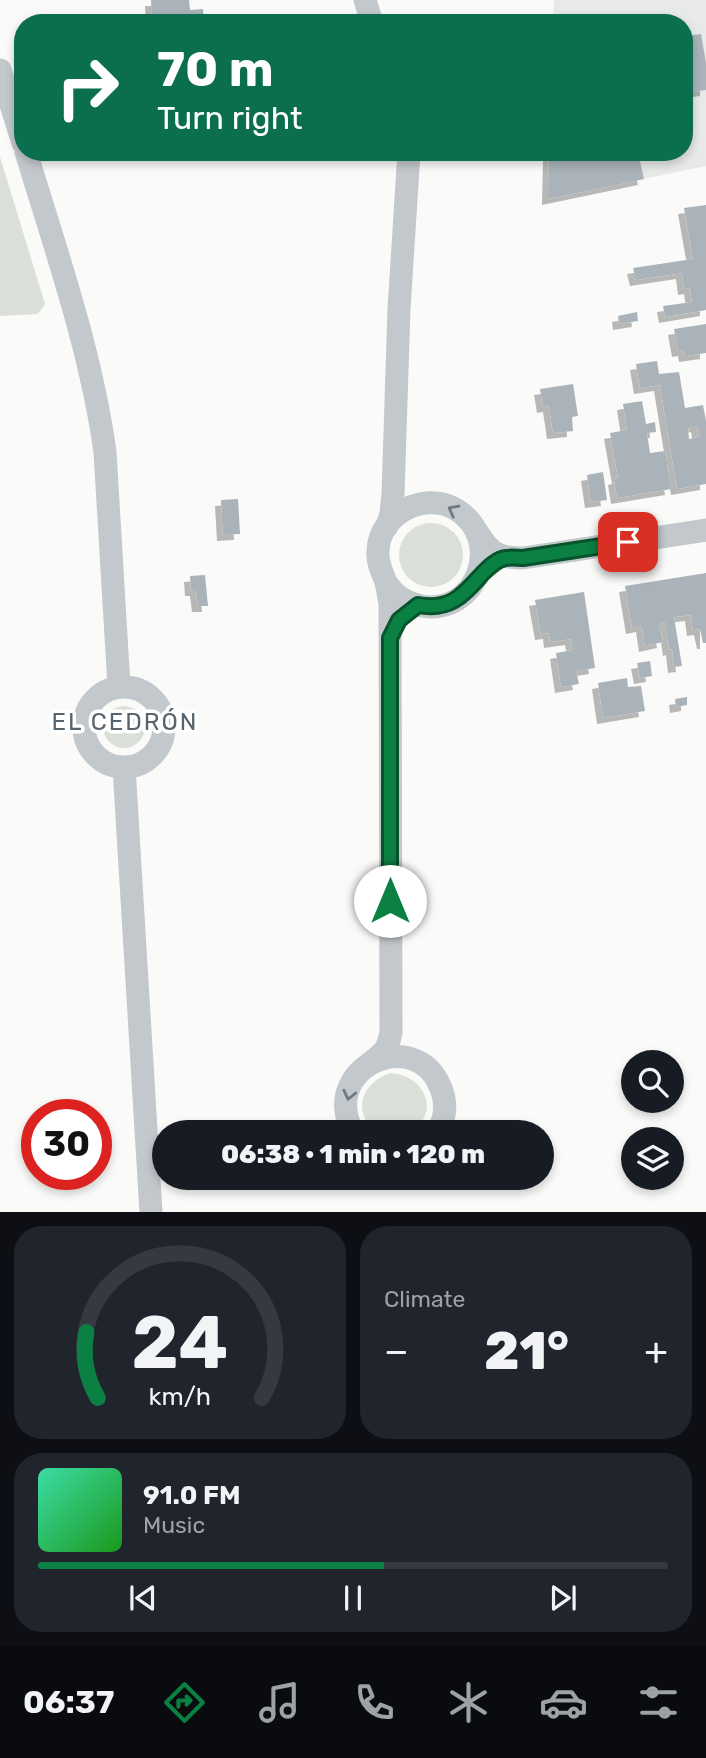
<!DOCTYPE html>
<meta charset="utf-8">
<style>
:root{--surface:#171b24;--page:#20242c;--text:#f1f3f6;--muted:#9ea1a6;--line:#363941;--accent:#0b8043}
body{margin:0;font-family:Rubik,sans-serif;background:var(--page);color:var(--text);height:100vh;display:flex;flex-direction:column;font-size:26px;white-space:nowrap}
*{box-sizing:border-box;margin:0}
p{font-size:23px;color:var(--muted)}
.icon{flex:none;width:38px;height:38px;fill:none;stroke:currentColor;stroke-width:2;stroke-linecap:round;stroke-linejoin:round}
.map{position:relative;height:1212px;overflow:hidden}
.panel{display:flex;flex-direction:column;gap:14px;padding:14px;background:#0d0f14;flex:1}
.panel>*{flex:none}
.banner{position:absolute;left:14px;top:14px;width:679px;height:147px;border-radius:28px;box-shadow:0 4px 10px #0003;background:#0b6e4f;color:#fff;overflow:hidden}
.fabs{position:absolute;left:621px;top:1050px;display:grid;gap:14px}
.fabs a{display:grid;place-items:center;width:63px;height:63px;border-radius:50%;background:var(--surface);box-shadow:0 4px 10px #0003;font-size:35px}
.speed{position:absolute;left:21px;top:1099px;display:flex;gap:14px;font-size:35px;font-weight:700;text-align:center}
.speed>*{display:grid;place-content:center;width:91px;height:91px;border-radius:50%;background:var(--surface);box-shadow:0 4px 10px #0003;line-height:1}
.speed .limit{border:10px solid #d22;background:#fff;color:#111}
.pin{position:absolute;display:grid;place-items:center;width:60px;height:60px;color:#fff;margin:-30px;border-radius:14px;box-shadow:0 4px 10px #0006}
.me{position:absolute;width:77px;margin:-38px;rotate:0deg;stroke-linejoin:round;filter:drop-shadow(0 0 5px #0008)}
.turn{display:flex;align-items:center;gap:24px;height:147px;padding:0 28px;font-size:32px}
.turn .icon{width:91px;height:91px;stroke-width:2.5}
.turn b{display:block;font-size:49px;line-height:60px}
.big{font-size:52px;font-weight:800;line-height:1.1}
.panel .widget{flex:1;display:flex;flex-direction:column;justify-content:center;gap:10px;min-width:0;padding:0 24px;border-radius:28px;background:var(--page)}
.panel .dial{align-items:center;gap:0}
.dial svg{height:182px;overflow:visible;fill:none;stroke:var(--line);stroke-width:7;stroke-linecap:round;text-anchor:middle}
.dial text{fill:var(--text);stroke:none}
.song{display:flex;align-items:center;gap:21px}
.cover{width:84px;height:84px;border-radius:10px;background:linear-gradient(135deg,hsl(160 70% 55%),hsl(120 70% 35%))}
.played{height:7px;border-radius:4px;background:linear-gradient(90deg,var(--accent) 55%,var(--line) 55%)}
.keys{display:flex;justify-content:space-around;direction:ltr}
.heat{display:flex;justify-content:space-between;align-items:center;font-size:38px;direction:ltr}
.panel .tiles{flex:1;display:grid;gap:14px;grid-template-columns:1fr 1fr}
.widget:last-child{grid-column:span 2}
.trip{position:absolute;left:152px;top:1120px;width:402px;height:70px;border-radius:35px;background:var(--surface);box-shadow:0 4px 10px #0003;font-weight:800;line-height:70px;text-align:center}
.dock{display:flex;height:112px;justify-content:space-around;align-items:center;background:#090b0e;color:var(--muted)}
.dock .icon{width:49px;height:49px}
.dock .active{color:var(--accent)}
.dock b{font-size:32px;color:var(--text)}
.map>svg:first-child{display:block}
.built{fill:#e8e9e9}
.green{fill:#dadfd7}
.building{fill:#aab3b9;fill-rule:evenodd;filter:url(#shadow)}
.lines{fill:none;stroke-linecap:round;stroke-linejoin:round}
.street{stroke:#c3c8cc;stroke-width:23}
.oneway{stroke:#6a7a87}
.route-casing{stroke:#07532c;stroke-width:18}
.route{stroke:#0b8043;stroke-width:12}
.labels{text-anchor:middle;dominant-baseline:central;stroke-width:7;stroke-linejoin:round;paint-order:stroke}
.neighbourhood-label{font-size:24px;letter-spacing:2px;fill:#57646e;stroke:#fff}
</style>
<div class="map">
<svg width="706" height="1212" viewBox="0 0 706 1212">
<defs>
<filter id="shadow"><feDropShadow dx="-6" dy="6" stdDeviation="0" flood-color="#0004"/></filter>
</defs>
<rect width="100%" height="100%" fill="#fafaf8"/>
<path class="built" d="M554,0h152v166l-158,33 1,-47h135v-129h-131z"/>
<path class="green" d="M0,157l45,147 -7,10 -38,2z
M399 555a32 32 0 1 1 64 0a32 32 0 1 1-64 0Z
M103 727a21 21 0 1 1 42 0a21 21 0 1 1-42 0Z
M390,1073c34,2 51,37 22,59 -9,0 -32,3 -39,-2 -4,-3 -7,-9 -9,-14 -7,-20 7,-36 26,-43z"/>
<path class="building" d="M151,0h38l1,10 13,-1 1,14h-52z
M701,34l5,29v27l-21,3 -1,-57z
M549,152h89l6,27 -96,20z
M706,205v105l-41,7 -2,-11 29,-4 -2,-14 -6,1 -2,-16 -46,7 -3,-12 60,-9 -9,-51z
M637,312l1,9 -19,3 -1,-8z
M706,324v29l-21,3 -1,-6 -6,1 -4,-22z
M657,361l2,13 20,-2 6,36 18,-3 3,16v63l-29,5 -17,-104 -20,3 -4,-24zM697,426l2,11 -10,2 -1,-11z
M573,384l5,32 -6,1 1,14 -20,2 -4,-27 -6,1 -3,-18z
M642,401l4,23 9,-2 1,10 -9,1 3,20 15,-2 6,38 -54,9 -3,-19 4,-1 -8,-45 17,-3 -4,-26z
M603,472l4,28 -16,2 -4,-27z
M238,499l2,35 -17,1 -2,-35z
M706,573v70h-3l-3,-14 -7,1 -2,-15 -17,2 8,49 -8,1 -2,-18 -3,1 -4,-28 -6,1 4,19 -18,4 -3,-20 -10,2 -7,-42z
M205,575l3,31h-10l-2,-16h-5l-1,-14z
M584,592l11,76 -19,3 3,13 -18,3 -5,-34 17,-3 -2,-11 -21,3 -1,-9 -8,1 -6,-34z
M650,661l2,15 -12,2 -3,-15z
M627,678l1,9 13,-1 4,25 -42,7 -5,-35z
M687,697v8l-11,2 -1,-8z"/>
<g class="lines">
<path class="street" d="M365,0l7,23
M0,70l23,73
M26,152c30,99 65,198 79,300l14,234
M387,526l4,-12 2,-20 6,-185 10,-157
M478,533c13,21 21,25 45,25l183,-28
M84 727a40 40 0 1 1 80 0a40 40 0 1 1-80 0Z
M124,767l27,445
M370,1063c13,-10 18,-13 21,-31l-1,-429c-2,-7 -2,-14 -4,-21 -4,-10 -9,-19 -8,-31 1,-37 47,-61 79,-41 47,30 21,106 -36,96 -8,-2 -17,-5 -24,-11 -4,-3 -7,-8 -11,-12
M354,1132c-3,-4 -6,-10 -7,-15 -13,-57 70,-86 93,-31 7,16 6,32 -3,46"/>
</g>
<defs><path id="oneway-chevron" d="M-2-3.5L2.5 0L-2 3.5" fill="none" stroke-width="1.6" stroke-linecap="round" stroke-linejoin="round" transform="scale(1.75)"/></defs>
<g class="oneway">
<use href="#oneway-chevron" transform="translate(453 510) rotate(-152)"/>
<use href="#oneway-chevron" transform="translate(349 1095) rotate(103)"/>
</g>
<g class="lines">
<g class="route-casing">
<path id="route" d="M390,901v-263l9,-18 19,-15c33,6 45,-10 65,-32 6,-6 14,-14 23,-15 5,-1 12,0 17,0l105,-16"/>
</g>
<use href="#route" class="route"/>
</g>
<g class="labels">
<g class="neighbourhood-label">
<text x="125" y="722">EL CEDRÓN</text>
</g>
</g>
</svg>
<div class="fabs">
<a><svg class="icon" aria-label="search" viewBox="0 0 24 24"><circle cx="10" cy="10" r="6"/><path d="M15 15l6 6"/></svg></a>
<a><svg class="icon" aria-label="layers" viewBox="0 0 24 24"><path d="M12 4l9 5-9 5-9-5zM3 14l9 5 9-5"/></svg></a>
</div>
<div class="speed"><div class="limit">30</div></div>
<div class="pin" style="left:628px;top:542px;background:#d93025"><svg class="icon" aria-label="arrive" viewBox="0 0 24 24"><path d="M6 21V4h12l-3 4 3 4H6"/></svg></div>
<svg class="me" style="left:390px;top:901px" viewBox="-20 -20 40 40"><circle r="19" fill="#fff"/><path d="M0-13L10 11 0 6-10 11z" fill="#0b8043"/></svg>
<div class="trip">06:38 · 1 min · 120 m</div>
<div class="banner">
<div class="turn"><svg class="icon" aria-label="right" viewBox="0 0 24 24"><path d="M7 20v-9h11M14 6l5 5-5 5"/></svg><div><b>70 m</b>Turn right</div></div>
</div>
</div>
<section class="panel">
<div class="tiles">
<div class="widget dial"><svg viewBox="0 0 100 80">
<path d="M14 69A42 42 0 1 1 86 69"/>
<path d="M14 69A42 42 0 0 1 9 40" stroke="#0b8043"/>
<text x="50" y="56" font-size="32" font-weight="700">24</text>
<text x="50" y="72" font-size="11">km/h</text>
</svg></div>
<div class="widget"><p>Climate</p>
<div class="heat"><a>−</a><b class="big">21°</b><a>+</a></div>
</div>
<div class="widget">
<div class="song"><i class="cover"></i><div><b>91.0 FM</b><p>Music</p></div></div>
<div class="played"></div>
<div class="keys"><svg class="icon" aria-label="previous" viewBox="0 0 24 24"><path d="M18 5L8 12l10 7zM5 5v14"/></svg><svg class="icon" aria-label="pause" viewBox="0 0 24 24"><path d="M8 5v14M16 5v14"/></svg><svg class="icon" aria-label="next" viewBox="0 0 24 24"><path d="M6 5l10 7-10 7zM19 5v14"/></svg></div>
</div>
</div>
</section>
<nav class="dock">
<b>06:37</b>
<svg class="icon active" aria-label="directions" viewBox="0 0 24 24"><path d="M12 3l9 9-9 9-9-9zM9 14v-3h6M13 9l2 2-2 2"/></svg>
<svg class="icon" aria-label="music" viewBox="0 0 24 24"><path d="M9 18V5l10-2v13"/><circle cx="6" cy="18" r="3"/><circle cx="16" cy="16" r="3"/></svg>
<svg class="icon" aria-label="phone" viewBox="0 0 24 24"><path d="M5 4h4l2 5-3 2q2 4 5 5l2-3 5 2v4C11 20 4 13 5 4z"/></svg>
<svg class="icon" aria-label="climate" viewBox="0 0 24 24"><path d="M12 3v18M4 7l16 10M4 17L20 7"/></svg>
<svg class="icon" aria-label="car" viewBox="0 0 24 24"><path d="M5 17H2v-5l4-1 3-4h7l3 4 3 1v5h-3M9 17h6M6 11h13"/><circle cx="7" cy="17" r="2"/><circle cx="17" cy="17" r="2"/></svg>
<svg class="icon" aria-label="filters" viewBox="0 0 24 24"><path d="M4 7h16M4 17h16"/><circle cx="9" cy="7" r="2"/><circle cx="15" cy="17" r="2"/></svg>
</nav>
